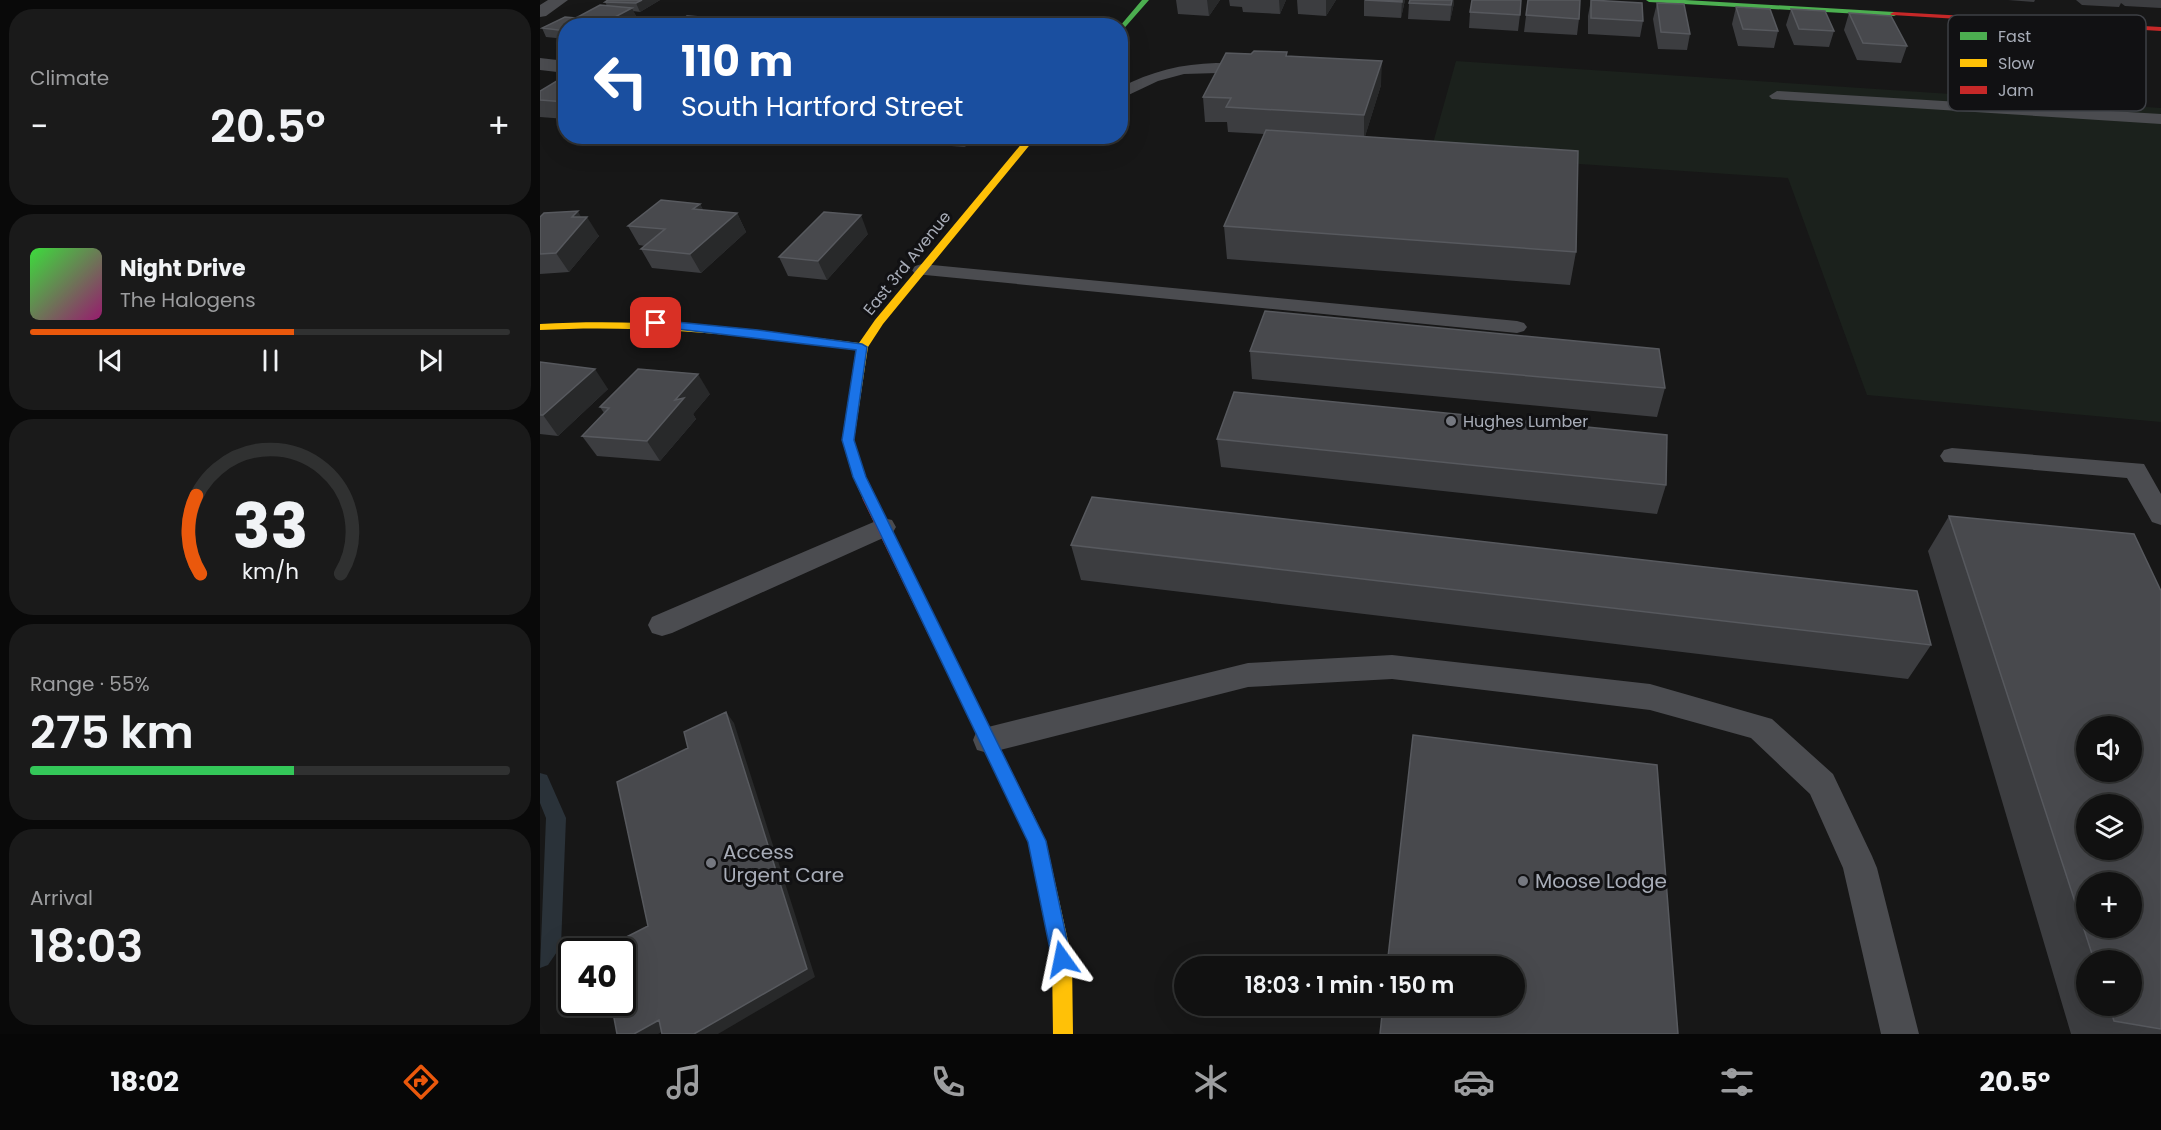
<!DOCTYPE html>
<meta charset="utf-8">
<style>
:root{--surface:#111;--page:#1a1a1a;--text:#f1f3f6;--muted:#9c9d9f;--line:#303131;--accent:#ea580c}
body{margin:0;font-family:Poppins,sans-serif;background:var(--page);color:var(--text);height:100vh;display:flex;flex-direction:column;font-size:22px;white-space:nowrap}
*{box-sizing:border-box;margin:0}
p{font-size:20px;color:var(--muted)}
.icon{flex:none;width:33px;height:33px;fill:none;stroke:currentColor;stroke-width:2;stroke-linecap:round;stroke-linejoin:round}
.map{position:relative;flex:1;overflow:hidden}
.side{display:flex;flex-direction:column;gap:9px;padding:9px;background:#090909;width:540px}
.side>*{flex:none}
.guide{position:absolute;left:18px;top:18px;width:570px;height:126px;border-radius:24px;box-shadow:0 6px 24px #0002,0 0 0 2px var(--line);background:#1a4fa0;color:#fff;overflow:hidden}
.controls{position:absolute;left:1536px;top:716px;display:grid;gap:12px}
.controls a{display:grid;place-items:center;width:66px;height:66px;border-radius:50%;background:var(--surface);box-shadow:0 6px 24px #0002,0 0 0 2px var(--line);font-size:30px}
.speed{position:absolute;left:18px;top:938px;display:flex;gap:12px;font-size:30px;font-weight:700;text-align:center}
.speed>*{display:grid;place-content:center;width:78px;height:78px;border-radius:50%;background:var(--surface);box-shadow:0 6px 24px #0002,0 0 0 2px var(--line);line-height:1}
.speed .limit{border:3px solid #111;border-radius:9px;background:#fff;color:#111}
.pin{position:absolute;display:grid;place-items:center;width:51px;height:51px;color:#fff;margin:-26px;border-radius:12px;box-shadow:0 3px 9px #0006}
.me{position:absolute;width:66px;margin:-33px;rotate:348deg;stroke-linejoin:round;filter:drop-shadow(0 0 4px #0008)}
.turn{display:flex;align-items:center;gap:21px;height:126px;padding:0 24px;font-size:27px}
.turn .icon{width:78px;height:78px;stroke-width:2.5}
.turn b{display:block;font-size:42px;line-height:51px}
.big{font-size:45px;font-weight:600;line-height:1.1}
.side .tile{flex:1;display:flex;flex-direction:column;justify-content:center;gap:9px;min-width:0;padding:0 21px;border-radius:24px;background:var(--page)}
.side .dial{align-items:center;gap:0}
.dial svg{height:156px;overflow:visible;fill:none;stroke:var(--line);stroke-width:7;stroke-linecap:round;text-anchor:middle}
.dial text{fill:var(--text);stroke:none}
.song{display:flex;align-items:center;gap:18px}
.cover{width:72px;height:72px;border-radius:9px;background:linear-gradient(135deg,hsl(120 70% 55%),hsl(320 70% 35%))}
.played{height:6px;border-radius:3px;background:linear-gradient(90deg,var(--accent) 55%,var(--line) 55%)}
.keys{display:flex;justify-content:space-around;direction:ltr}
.heat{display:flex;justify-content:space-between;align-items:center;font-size:33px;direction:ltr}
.charge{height:9px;border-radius:4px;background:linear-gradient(90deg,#34c759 55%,var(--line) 0)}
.trip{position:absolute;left:634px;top:956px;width:351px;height:60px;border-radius:30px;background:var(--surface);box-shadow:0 6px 24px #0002,0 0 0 2px var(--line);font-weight:600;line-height:60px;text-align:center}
.tab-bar{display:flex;height:96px;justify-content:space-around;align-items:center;background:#070707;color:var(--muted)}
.tab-bar .icon{width:42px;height:42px}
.tab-bar .selected{color:var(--accent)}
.tab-bar b{font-size:27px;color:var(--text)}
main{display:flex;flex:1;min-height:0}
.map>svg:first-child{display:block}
.green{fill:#1b211c}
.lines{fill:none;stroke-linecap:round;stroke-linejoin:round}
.stream{fill:#2a3239;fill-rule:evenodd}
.lane{fill:#4b4c50;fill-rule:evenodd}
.street{fill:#4b4c50;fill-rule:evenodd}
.fast{fill:#4caf50;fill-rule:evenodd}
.slow{fill:#ffc107;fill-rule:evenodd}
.jam{fill:#c62828;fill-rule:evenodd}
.wall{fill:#3c3d40;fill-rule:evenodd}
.shaded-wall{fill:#28292a}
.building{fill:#48494d;stroke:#57595e;stroke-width:1.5;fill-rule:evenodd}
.route{fill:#1a73e8;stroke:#114b97;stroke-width:1.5}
.poi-dot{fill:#757880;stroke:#111113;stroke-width:2}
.labels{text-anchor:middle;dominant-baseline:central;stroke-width:6;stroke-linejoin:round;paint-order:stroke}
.street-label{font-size:16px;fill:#a8adb8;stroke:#111113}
.poi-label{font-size:16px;fill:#a8adb8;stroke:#111113;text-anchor:start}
.near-poi-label{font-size:20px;fill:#a8adb8;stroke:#111113;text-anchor:start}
.key{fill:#111113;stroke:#3e4045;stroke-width:1.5}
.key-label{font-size:16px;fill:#a8adb8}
</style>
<main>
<section class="side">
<div class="tile"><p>Climate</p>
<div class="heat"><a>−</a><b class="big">20.5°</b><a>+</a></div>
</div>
<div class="tile">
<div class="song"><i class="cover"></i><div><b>Night Drive</b><p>The Halogens</p></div></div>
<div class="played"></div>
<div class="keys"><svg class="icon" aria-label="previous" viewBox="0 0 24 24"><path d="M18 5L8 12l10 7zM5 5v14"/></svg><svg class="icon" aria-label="pause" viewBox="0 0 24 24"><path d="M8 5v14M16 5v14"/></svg><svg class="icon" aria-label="next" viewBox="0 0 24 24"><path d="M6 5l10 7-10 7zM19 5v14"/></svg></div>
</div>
<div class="tile dial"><svg viewBox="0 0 100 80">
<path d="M14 69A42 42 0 1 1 86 69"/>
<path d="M14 69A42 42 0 0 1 12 29" stroke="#ea580c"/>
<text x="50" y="56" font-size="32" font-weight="700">33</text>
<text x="50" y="72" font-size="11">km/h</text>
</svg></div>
<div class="tile"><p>Range · 55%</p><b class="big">275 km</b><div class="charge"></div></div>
<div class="tile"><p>Arrival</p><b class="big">18:03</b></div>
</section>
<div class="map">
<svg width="1621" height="1034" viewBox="0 0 1621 1034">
<rect width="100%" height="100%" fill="#171717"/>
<path class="green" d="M916,61l705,47v314l-294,-27 -79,-217 -358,-24z"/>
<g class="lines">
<path class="stream" d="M0,773l7,2 19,43 -5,128 -13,19 -8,3 6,-150 -6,-15z"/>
<path class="lane" d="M676,63l36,1 7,4 -7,4 -68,2 -26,7 -38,18v-11c31,-17 62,-24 96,-25z
M1237,91l384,23v10l-389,-25 -3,-3z
M382,264l595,57 7,2 3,4 -3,4 -7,2 -602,-59 -3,-4 3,-4z
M1412,448l192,16 17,30v31l-9,-3 -25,-44 -183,-16 -4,-6 4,-6z
M343,518l9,2 4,7 -4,7 -220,99 -10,3 -10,-3 -4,-8 4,-8z
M852,655l258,29 122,35 61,55 39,82 5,12 42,166h-38l-38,-166 -33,-74 -59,-56 -101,-28 -258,-31 -144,8 -260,66 -11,-3 -4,-10 4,-10 11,-3 260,-64z"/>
<path class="street" d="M8,0h20l-22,16 -6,1v-12z
M0,58l26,3v12l-26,-3z"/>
<path class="fast" d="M602,0h7l-29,33v-7z
M1106,0h39l209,12 4,2 -4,2 -245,-14z"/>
<path class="slow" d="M488,136h9l-154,188 -15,23 -14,93 11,37 11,21 -2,3 -5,2 -5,-2 -11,-24 -11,-37 14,-90c-105,-14 -210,-26 -316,-20v-6c107,-6 213,5 319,19l16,-23z
M486,810l6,2 14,29 26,118 1,75h-20l-1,-75 -24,-117 -11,-24 3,-6z"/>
<path class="jam" d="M1354,12l267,15v4l-269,-16 -2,-1z
M329,493l7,5 156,314 3,6 -3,6 -6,2 -6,-2 -158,-326z"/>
</g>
<path class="wall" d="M68,0h52l-20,12 -7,-1 3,5 -17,10h-53v13l-20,-2 -4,-9 34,-10 31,-12 -2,-4z
M636,0h44l-11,16 -31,-2z
M689,0h57l-6,14 -37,-2 -1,-5 -12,-1z
M757,0h39l-10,16 -28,-2z
M824,0h41l-4,18 -37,-2z
M988,0l51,19 -2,16 -53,-3z
M1051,0l52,21 -3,16 -52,-3v-18z
M1468,0h27l-1,2z
M1536,0h85v8l-36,-2 -4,-3 -2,4 -37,-2z
M869,3h45l-4,18 -42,-2z
M1117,3l33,31 -3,16 -29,-1 -5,-30z
M1196,7l42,24 -4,17 -36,-2 -6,-22z
M1251,9l43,22 -5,16 -35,-2 -8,-20z
M930,12l50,3 -2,16 -49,-3z
M1309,13l58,33 -6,17 -44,-3 -13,-30z
M747,56l94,29 -16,51 211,116 -6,33 -343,-26 -3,-33 40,-92 -36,-2 -1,-10h-22l-2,-25z
M26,76v43l-26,-2v-26z
M269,136h68l-4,5z
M340,136h94l-9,11 -83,-6z
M160,204l3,6 34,3 9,19 -45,41 -49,-5 -11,-19 4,-3 -6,-1 -11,-19z
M0,217h41l18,19 -30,36 -29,2z
M328,234l-41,46 -39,-4 -9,-19z
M710,351l415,37 -8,29 -405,-38z
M0,362l68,27 -50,47 -18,-2z
M170,394l-17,20 3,5 -36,42 -63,-5 -15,-20 22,-23 -4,-6z
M677,439l449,46 -9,29 -436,-47z
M1409,516l212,75v443h-90l-143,-483zM1546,960h46v45h-46z
M531,545l860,100 -23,34 -827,-99z"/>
<path class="shaded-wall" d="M102,0h18l-20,12 -4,-9z
M667,0h13l-11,16z
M739,0h7l-6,14z
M786,0h10l-10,16z
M862,0h3l-4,18z
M912,0h2v3l-4,18z
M92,8l4,8 -17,10h-21z
M274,19l2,7h-12z
M205,20l2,6h-11z
M842,61l-1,24 -17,55v-25z
M331,136h6l-4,5z
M422,136h12l-9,11z
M160,204l9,19 -16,-14z
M38,211l5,10 4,-4 12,19 -30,36 -13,-19 16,-36z
M197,213l9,19 -45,41 -11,-19z
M321,215l7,19 -41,46 -9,-19z
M55,369l13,20 -50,47 -15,-21z
M158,374l12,20 -17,20 3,5 -36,42 -13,-20 28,-41z
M186,712l8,11 81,254 -97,57h-24z
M119,1020l11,7 -12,7h-24z"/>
<path class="building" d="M68,0h34l-6,3 -31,-1z
M825,0h37v2z
M870,0h42l-1,5 -42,-2z
M932,0h49l-1,15 -50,-3z
M988,0h52l-1,19 -53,-4z
M1051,0l51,3 1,18 -52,-3z
M1117,3l27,1 6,30 -29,-2z
M60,5l32,3 -34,18h-32v5l-24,-3 23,-11 11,1z
M1196,7l34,2 8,22 -35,-2z
M1251,9l34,2 9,20 -35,-2z
M1309,13l42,3 16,30 -44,-3z
M147,16l58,4 -9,6h-66z
M244,17l30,2 -10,7h-54l4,-4 20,2z
M285,19l68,5 -2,2h-75z
M714,51l33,1 -1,4 96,5 -18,54 -138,-8 5,-9 -28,-1 23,-44 25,1z
M25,76h1v26l-26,-2v-9z
M726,130l312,21 -2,101 -352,-26z
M121,200l39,4 -7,5 44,4 -47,41 -49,-5 24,-20 -37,-3z
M38,211l-6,6h15l-31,36 -16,1v-37l4,-4z
M284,212l37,3 -43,46 -39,-4z
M725,311l394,38 6,39 -415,-37z
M0,362l55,7 -52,46h-3z
M98,369l60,5 -23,26 9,-2 -37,43 -65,-5 27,-28 -9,-1z
M694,392l433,43 -1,50 -449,-46z
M552,497l825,94 14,54 -860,-100z
M1409,516l185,18 27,57v438l-47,-8 -5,-16h23v-45h-38zM1546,726h46v45h-46zM1546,804h46v45h-46zM1546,882h46v45h-46z
M186,712l81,257 -113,65h-32l-3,-14 -25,14h-17l-6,-32h11v-51l-21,-1 47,-24 -31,-144 71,-34 -4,-16z
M873,735l244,30 21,269h-298l3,-29h132v-39h-128z"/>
<path class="route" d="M116,320l102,10 104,14 5,3 -13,93 12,37 180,364 25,118 -2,7 -7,3 -7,-3 -3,-7 -24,-117 -175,-365 -11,-37 14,-90 -204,-24 -1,-3z"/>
<g class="poi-dot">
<circle cx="911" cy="421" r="6"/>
<circle cx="171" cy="863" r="6"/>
<circle cx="983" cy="881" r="6"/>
</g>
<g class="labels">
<g class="street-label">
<text transform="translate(367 263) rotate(-51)">East 3rd Avenue</text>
</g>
<g class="poi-label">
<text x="923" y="421">Hughes Lumber</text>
</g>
<g class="near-poi-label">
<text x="183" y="852">Access<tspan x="183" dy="23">Urgent Care</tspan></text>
<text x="995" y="881">Moose Lodge</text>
</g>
</g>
<rect x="1408" y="15" width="198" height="96" rx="9" class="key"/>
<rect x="1420" y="32" width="27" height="8" fill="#4caf50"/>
<rect x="1420" y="59" width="27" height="8" fill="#ffc107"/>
<rect x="1420" y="86" width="27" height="8" fill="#c62828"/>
<g class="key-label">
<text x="1458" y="42">Fast</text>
<text x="1458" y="69">Slow</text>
<text x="1458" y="96">Jam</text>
</g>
</svg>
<div class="controls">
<a><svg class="icon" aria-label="sound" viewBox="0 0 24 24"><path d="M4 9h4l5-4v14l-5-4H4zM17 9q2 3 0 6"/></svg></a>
<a><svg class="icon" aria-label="layers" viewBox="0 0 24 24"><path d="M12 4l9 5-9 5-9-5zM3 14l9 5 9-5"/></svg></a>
<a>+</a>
<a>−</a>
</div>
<div class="speed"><div class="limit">40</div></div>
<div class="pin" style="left:116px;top:323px;background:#d93025"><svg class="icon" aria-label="arrive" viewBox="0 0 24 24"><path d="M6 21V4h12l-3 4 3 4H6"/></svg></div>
<svg class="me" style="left:522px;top:959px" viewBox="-20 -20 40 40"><path d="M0-17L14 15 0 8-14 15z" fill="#1a73e8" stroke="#fff" stroke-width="4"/></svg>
<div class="trip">18:03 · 1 min · 150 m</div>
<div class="guide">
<div class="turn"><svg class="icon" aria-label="left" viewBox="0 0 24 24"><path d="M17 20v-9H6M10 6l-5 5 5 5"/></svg><div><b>110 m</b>South Hartford Street</div></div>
</div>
</div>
</main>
<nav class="tab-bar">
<b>18:02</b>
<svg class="icon selected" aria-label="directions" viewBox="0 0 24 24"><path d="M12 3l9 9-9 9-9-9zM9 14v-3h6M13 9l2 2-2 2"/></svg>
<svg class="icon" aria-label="music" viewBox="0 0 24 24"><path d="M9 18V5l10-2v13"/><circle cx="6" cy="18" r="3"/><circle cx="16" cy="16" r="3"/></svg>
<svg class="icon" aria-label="phone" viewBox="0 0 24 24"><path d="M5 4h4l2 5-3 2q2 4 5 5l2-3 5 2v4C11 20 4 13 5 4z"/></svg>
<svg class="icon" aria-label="climate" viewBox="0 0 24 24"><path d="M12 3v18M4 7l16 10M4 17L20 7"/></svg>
<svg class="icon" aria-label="car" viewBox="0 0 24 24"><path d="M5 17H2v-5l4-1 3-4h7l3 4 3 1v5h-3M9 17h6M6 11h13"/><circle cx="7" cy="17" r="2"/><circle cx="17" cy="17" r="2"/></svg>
<svg class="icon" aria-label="filters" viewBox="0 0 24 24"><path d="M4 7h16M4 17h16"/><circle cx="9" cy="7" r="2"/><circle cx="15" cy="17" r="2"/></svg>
<b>20.5°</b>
</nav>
